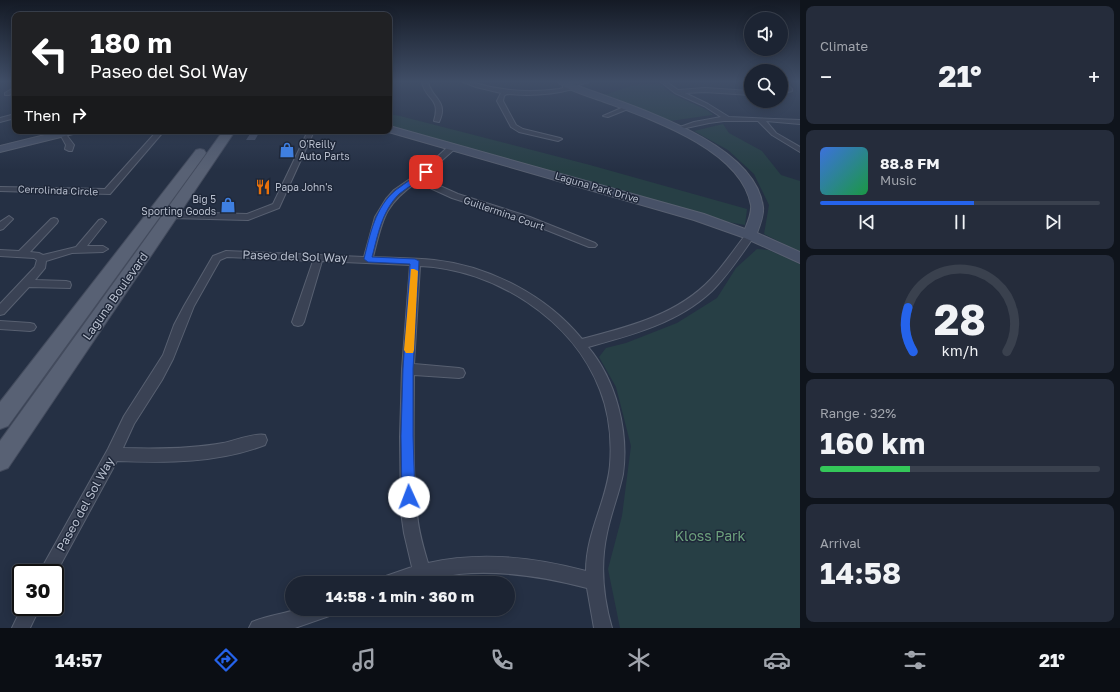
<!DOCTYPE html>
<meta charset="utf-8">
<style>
:root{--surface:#1c2433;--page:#252c3b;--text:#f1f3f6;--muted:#a0a4ac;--line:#3a414e;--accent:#2563eb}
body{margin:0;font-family:"Golos Text",sans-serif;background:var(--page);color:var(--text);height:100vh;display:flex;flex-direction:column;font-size:15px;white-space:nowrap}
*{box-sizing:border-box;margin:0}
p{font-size:13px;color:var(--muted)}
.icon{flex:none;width:22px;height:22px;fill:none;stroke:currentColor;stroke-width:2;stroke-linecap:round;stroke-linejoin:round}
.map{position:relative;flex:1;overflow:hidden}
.drawer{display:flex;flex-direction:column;gap:6px;padding:6px;background:#0f141c;width:320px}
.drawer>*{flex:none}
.guide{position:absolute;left:12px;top:12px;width:380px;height:122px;border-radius:8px;box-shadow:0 2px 10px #0003,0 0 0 1px var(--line);background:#202124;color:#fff;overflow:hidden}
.controls{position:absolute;left:744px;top:12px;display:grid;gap:8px}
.controls a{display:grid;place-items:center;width:44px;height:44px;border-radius:50%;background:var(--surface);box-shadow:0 2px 10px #0003,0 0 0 1px var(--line);font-size:20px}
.speed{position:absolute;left:12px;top:564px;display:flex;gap:8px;font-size:20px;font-weight:700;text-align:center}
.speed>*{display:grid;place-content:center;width:52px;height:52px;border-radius:50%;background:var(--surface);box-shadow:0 2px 10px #0003,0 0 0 1px var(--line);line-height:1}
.speed .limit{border:2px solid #111;border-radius:6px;background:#fff;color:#111}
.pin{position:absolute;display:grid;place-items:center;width:34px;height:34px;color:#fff;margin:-17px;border-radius:8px;box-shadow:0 2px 6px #0006}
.me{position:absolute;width:44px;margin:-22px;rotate:358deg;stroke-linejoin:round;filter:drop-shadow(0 0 3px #0008)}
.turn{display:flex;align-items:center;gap:14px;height:84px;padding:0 12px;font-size:18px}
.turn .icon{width:52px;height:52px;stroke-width:2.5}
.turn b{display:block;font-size:28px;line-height:34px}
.then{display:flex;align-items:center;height:38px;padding:0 12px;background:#0003;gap:8px;font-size:15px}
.big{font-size:30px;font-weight:700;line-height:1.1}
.drawer .card{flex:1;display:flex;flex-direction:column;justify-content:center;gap:6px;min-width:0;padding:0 14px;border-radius:8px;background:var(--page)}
.drawer .dial{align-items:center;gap:0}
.dial svg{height:104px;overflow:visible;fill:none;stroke:var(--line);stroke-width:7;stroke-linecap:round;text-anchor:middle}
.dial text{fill:var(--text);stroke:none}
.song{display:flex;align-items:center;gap:12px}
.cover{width:48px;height:48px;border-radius:6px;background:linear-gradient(135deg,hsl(220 70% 55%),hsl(140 70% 35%))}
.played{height:4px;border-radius:2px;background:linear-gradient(90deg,var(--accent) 55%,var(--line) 55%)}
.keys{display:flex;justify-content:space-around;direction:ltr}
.heat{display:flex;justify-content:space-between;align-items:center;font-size:22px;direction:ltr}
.charge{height:6px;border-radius:3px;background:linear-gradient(90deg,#34c759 32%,var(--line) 0)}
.trip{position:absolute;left:285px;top:576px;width:230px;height:40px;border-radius:20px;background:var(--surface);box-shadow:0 2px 10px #0003,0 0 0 1px var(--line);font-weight:700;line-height:40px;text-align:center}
.tabs{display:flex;height:64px;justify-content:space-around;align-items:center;background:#0b0e14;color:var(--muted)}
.tabs .icon{width:28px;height:28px}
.tabs .current{color:var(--accent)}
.tabs b{font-size:18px;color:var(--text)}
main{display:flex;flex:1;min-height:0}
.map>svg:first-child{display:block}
.green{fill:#273f45}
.building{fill:#444f67}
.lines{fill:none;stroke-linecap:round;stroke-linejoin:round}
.street-casing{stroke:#586071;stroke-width:2}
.secondary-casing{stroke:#586071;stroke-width:2}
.primary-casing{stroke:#434b5d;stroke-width:2}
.street{fill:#3a4254;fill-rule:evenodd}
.secondary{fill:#475167;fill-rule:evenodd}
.primary{fill:#586174;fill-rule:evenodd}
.route{fill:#2563eb;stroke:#184099}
.slow{fill:#f59e0b}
.labels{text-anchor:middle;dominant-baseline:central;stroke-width:3;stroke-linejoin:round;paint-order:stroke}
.far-poi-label{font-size:10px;fill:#b7becd;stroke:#1e2739;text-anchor:start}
.far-street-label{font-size:10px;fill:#b7becd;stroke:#1e2739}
.street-label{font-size:12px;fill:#b7becd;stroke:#1e2739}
.near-park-label{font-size:14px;fill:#6ca07c;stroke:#1e2739}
</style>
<main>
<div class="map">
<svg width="800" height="628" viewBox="0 0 800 628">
<rect width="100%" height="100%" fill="#253044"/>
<path class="green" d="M647,84h13l12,10 35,16 5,4v1l-42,6 -66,-26 27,-9z
M389,114l11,2 190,49 157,44 -2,16 -17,-3 -339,-96z
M723,124l6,9 33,18 19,24 19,6v71l-36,-18 5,-29 -15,-31 -26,-24 -34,-19z
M757,249l12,1 31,14v364h-180l-12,-59 14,-53 9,-70 -15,-59 -17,-30 7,-9 20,-5 51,-20 40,-25 19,-30z"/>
<path class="building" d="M252,131h8l-5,9h-9z"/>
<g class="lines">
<g class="street-casing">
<path id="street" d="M422,82h6c4,17 21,19 11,40l-5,-1c7,-24 -8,-20 -12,-39z
M463,82c11,-1 23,5 34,6 21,4 41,4 62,1l4,-1v-2l2,-1 15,-3h9l-14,4 -2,3c-22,6 -43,7 -66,5l-3,2 -1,5 13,24 7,4 37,9 2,1 -4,2 -39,-9 -8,-5 -14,-26 4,-8 -25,-6z
M661,82h6l11,8 27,-2 46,3v4l-46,-3 -20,1 23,11 21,13 71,3v4l-34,-3 10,12 24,14v5l-28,-17 -14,-14h-34l-15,2 -32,7v-2l17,-6 27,-5 -17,-11 -29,-13z
M781,82h4l7,7v2l-11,3v-4l5,-1 -5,-5z
M15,87v5l-6,3h-4v-2z
M626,106l3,2 -1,1 -20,8 -5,-1z
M15,114v4l-15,4v-4z
M157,131h7l-54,63 -110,-3v-4l105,2z
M308,131h6l-35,77 -31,12 -77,-2 -4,-3 4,-3 76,2 26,-10z
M63,132l2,1 9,12 -2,6h-3l-4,-2 1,-4 -6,-11z
M450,145h3l4,2 -35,31 36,16 72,23 65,26 2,2 -2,2h-6l-65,-26 -72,-23 -35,-16c-34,24 -34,37 -44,75 21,1 41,1 61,3 56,6 113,36 148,79 46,-12 95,-24 129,-60 13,-14 24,-31 36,-46h6l2,2c-13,19 -27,40 -43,56 -34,32 -80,44 -124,56 28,33 41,84 35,127 -4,20 -12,39 -16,59 -7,32 -4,64 5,95h-18l-7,-40c-42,-11 -85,-18 -128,-14 -14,2 -28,6 -42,9 -11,2 -25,0 -37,0l3,-6 29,-10 -8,-34 -3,-21 -1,-75 2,-68 8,-104 -88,-4 -18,61 -2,3 -4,1 -4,-1 -2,-3 21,-61 -86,-4 -7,3 -26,46 -21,53 -11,21 -28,44 -11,24c33,1 67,1 100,-5 11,-2 33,-11 42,-8l2,5 -2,5c-47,18 -98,18 -148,16l-62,114v-2h-16l69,-124 16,-33 39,-61 11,-30 10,-19 29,-50 13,-5 138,6 11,-40 11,-18 8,-9 29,-20zM420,266c74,3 153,53 180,124 9,23 12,50 10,75 -3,36 -24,67 -24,106 -52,-14 -105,-20 -158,-8 -5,-17 -10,-33 -11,-51 -5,-45 -3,-92 -3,-137l45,3 4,-1 2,-4 -2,-4 -4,-1 -45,-4z
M9,216l4,3 -10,10 -3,1v-8z
M54,218l3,1 1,2 -1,2 -27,29 9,1 4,2 33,-8 23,-27 3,-1 4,3 -19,24h16l5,3 -5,3 -31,1 -26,8 -1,7 -10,12 31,1 4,1 1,3 -1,3 -41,-1 -25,27 -4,1v-11l35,-37 2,-7 -3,-2 -34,-2v-6l19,1 32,-32z
M0,321l30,2 4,1 2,3 -2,3 -4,1 -30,-2z
M22,607h18l-10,21h-18z
M298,609h37l-3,6 -37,13h-46l3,-6c14,-6 31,-8 46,-13z"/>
</g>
<g class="secondary-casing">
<path id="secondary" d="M558,82h10c54,22 187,57 195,125 1,8 -3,18 -6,26l43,19v11l-55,-25 -51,-18 -309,-89h4v-5l4,1 311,87 41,15c3,-7 7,-16 6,-24 -10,-56 -101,-86 -149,-104 -11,-4 -36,-11 -44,-19z
M61,131h17l-1,2 -77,19v-6z"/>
</g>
<g class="primary-casing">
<path id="primary" d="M223,131h12l-227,337 -8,3v-30z
M200,149l4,1 2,3 -2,3 -196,270 -8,3v-27l196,-252z"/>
</g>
<use href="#street" class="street"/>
<use href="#secondary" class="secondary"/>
<use href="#primary" class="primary"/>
</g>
<linearGradient id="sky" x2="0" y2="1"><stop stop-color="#141a25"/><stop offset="0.48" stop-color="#404e67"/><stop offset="1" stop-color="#404e67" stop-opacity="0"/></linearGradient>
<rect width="800" height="170" fill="url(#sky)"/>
<path class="route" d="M424,170l6,2c-9,9 -22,14 -31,22 -17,17 -21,40 -27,63l43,2 4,2 -6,108v67l2,61 -2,5 -4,1 -5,-1 -2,-5 -1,-61 2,-67 7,-105 -42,-2 -4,-3c6,-24 11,-52 32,-69 9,-7 19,-13 28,-20z"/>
<path class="slow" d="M411,269h3l4,2 -4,79 -1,3h-7l-2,-3z"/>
<defs>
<g id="shop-bare" transform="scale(1.2)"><path d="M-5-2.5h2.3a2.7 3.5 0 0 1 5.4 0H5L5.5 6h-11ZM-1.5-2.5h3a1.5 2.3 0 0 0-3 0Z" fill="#3f7fe0" stroke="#1e2739" stroke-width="2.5" paint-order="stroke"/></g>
<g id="restaurant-bare" transform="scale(1.2)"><path d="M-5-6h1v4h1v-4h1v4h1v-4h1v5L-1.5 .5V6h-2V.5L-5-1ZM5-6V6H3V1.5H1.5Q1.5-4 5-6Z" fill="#e8710a" stroke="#1e2739" stroke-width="2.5" paint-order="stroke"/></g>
</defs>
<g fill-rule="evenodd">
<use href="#shop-bare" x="287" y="150"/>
<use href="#restaurant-bare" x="263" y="187"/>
<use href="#shop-bare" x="228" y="205"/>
</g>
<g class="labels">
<g class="far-poi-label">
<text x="299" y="144">O'Reilly<tspan x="299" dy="12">Auto Parts</tspan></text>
<text x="275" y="187">Papa John's</text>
<text x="216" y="199" text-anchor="end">Big 5<tspan x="216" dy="12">Sporting Goods</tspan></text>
</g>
<g class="far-street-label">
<text transform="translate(597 187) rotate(16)">Laguna Park Drive</text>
<text transform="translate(58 190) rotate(2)">Cerrolinda Circle</text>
<text transform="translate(504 213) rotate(19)">Guillermina Court</text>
</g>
<g class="street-label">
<text transform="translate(295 256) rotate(2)">Paseo del Sol Way</text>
<text transform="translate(115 296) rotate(-55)">Laguna Boulevard</text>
<text transform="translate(85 504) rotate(-61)">Paseo del Sol Way</text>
</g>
<g class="near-park-label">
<text x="710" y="535">Kloss Park</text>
</g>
</g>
</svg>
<div class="controls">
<a><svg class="icon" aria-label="sound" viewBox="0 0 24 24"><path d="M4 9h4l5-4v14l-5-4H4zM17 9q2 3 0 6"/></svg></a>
<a><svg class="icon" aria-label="search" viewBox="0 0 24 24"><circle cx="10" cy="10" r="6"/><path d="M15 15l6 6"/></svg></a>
</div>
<div class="speed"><div class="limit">30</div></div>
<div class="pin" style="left:426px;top:172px;background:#d93025"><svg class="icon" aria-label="arrive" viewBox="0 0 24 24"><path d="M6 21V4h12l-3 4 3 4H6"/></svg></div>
<svg class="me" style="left:409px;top:497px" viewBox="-20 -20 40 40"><circle r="19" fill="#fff"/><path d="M0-13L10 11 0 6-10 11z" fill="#2563eb"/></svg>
<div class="trip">14:58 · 1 min · 360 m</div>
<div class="guide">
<div class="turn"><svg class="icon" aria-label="left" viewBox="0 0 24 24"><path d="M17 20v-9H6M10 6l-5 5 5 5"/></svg><div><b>180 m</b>Paseo del Sol Way</div></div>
<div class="then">Then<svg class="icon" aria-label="right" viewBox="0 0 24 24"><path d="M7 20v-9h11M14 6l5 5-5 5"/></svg></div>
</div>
</div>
<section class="drawer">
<div class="card"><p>Climate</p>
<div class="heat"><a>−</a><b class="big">21°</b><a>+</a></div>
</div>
<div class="card">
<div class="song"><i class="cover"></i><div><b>88.8 FM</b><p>Music</p></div></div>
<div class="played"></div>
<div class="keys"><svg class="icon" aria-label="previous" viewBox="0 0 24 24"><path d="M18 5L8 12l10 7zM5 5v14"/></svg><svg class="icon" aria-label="pause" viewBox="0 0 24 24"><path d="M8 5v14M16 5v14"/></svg><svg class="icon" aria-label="next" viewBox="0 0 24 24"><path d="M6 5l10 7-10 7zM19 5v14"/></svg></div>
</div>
<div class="card dial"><svg viewBox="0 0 100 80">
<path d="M14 69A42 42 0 1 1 86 69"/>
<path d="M14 69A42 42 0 0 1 10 35" stroke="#2563eb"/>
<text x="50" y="56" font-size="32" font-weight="700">28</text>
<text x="50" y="72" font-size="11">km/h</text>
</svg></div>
<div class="card"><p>Range · 32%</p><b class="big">160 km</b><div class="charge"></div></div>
<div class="card"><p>Arrival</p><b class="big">14:58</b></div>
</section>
</main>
<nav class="tabs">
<b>14:57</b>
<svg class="icon current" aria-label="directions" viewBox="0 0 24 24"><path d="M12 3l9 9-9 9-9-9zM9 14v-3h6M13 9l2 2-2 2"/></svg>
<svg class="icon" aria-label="music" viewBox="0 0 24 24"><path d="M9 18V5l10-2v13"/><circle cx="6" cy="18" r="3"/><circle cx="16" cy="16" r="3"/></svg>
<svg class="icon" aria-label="phone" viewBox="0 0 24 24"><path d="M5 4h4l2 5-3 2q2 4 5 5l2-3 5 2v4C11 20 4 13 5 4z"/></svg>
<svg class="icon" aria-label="climate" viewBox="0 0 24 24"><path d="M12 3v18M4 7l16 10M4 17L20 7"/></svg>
<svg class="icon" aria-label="car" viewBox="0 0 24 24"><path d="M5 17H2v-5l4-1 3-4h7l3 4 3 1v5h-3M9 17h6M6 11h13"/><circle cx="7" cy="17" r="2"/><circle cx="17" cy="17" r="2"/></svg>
<svg class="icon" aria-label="filters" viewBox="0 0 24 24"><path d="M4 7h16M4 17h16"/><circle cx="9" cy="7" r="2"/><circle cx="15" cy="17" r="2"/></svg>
<b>21°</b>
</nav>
